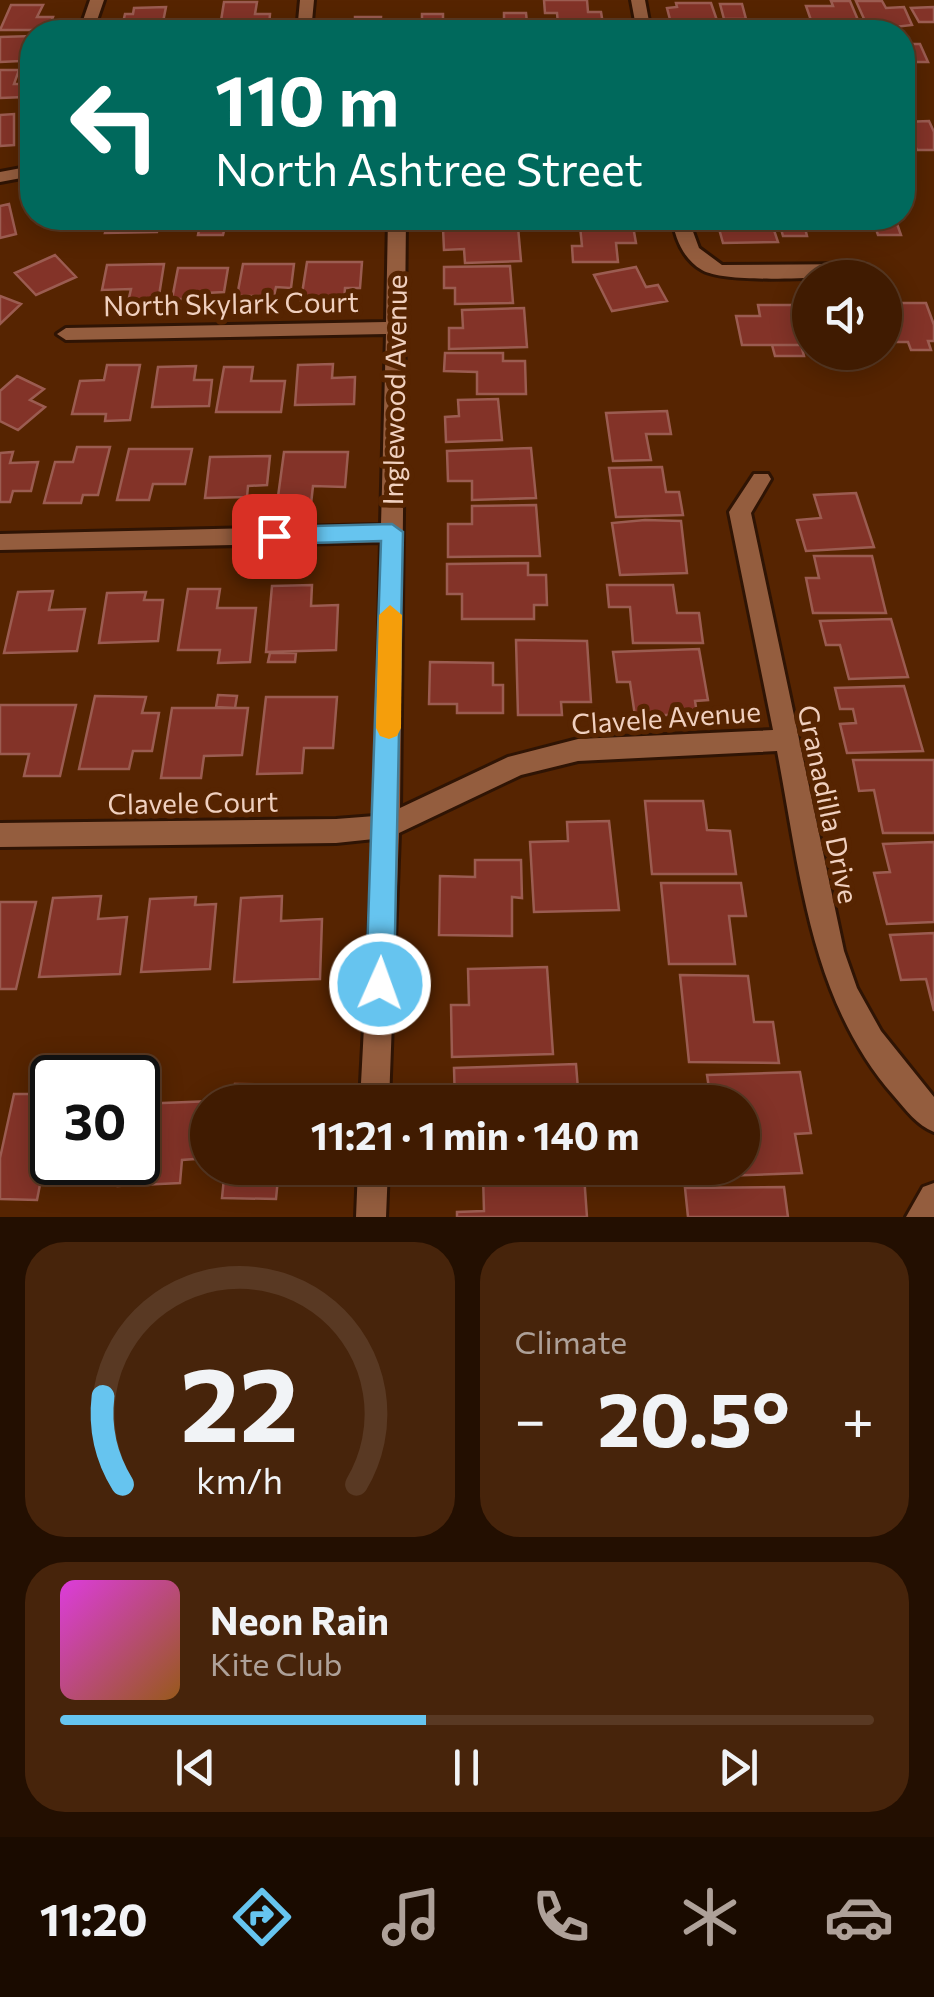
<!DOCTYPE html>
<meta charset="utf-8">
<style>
:root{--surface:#401b01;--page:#47240b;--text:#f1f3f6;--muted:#aea199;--line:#593923;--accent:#66c4ef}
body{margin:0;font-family:Commissioner,sans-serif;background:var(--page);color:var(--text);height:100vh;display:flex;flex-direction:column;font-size:38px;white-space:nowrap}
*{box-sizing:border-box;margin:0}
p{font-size:32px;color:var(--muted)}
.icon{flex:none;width:55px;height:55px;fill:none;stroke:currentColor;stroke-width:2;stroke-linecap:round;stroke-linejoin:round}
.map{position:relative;height:1217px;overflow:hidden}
.side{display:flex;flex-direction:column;gap:25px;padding:25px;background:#230f01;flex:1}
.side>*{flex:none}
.hud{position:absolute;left:20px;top:20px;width:895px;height:210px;border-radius:40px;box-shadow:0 5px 25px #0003,0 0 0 2px var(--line);background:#00695c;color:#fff;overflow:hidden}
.fabs{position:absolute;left:792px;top:260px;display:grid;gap:20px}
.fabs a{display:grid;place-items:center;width:110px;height:110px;border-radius:50%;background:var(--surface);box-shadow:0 5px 25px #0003,0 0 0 2px var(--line);font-size:50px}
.speed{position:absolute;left:30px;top:1055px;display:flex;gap:20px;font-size:50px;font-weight:700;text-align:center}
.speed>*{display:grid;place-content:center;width:130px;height:130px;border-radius:50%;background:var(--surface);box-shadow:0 5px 25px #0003,0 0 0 2px var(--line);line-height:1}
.speed .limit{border:5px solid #111;border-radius:15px;background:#fff;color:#111}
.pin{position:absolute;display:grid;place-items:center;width:85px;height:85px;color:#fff;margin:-42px;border-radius:20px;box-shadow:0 5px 15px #0006}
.me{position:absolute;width:110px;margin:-55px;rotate:2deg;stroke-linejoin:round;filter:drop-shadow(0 0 8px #0008)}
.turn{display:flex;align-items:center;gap:35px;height:210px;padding:0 30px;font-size:45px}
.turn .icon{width:130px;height:130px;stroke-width:2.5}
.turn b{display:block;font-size:70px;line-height:85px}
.big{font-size:75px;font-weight:700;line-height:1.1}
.side .widget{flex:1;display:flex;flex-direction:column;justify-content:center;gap:15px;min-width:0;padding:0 35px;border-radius:40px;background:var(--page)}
.side .dial{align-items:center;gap:0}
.dial svg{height:260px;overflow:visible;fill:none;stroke:var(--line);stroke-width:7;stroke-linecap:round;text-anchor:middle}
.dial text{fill:var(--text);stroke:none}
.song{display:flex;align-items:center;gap:30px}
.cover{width:120px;height:120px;border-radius:15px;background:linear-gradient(135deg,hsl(300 70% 55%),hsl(30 70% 35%))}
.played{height:10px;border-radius:5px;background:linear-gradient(90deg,var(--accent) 45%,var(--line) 45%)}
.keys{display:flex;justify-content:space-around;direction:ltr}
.heat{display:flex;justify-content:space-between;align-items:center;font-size:55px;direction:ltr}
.side .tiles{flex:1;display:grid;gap:25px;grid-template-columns:1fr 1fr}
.widget:last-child{grid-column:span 2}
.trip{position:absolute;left:190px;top:1085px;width:570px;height:100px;border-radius:50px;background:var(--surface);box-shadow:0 5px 25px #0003,0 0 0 2px var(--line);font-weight:700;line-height:100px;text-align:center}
.tabs{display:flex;height:160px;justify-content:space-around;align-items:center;background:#1a0b00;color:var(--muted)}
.tabs .icon{width:70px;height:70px}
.tabs .on{color:var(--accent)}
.tabs b{font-size:45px;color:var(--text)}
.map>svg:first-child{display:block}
.building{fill:#833328;stroke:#9b5c51;stroke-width:2.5}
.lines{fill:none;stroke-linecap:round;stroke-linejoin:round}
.street-casing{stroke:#2f1404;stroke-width:6}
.street{fill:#945d3e;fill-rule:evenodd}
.route{fill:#66c4ef;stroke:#427f9b;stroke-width:2.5}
.slow{fill:#f59e0b}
.labels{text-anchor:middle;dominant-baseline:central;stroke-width:10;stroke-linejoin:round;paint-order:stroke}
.street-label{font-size:28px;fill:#f0d0bf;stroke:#562401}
</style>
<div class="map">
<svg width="934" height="1217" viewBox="0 0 934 1217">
<rect width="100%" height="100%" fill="#562401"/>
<path class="building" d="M544,0h43l1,12h13l2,12h-45l-1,-11h-12z
M831,1h19l13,31h-22l-3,-6h-25l-7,-20h27z
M856,1h26l4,7 18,-1 8,18 -43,5z
M224,2h33l-2,12h15l-1,12 -49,1z
M676,3h35l10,29 -49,-5 -5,-19 10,-1z
M720,4h22l4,15h-22z
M11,5h32l-6,12h16l-5,13h-48z
M166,7l-4,20h-40l3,-13h8l1,-6z
M934,7v15h-15l-8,-14z
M504,13h22l2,19h-45v-6h21z
M422,14h21v13h24l1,5h-46z
M355,17h26l-1,15h-42l1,-11h16z
M752,22h48l4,10h-50z
M557,27h45l1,5h-45z
M32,36v15h-8l-4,10 -20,1v-25z
M902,44h18l8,18h-19l3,8h-10z
M0,70h19l-5,14h16l-5,13 -25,1z
M14,114v31l-14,1v-31z
M929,121l5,11v18h-17l-13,-28z
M9,204l7,30 -16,4v-32z
M48,218h43l-2,7 -43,1z
M109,218h52l-4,14 -52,1z
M171,218h56l-4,17h-25l1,-5h-31z
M239,218h51l-1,9 -51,2z
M308,218h45v4l-45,1z
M576,218h56l1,4h-57z
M716,218h54l8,24 -55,1z
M778,218h53l3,10h-29l2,8h-24z
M839,218h56l6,17h-23l-2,-6h-33z
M580,226h53l3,17h-20l2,19h-45l-1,-16h10z
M518,227l3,34 -56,2 -1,-14 -20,1 -1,-22z
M55,255l21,22 -40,18 -21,-22z
M307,262h55l-2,26h-15l-1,12h-43z
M164,264l-6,38h-30l3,-13 -29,1 5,-25z
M243,264h51l-3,24 -15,-1 -2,9h-37z
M510,266l3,37 -58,1v-16h-11v-21z
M636,267l10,20 12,-2 9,16 -55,10 -18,-36z
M178,268h50l-4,24 -18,1 -1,6h-33z
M0,296l21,8 -21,20z
M885,303h41l8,22v16h-6l3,9h-20l-3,-8h-23z
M758,305h34l9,40h-59l-6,-29h24z
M524,308l3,39 -78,2v-21h14l-1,-18z
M772,345h29l3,11h-29z
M445,353h58v8h22l1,33h-49v-22l-33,-1z
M333,364l-1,14 23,-1 -1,27 -59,1 3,-40z
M107,365h33l-10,55 -25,1 1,-7h-34l8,-33 24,-1z
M196,366l-2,14h18l-3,26 -57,1 6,-40z
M224,367h29l-2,14h34l-4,31h-65z
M17,376l27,13 -14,11 15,7 -27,23 -18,-9v-30z
M498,399l4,41 -56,2 -1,-25 14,-1 -1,-16z
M667,411l4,23h-25l5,26 -38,1 -7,-48z
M77,447h33l-12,48h-15l-2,8h-37l11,-41h18z
M531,448l5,50 -64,2v-19h-24l-1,-30z
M129,449h63l-7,35h-32l-4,16h-32z
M13,452l-3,11 28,-1 -7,29h-18l-3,11h-10v-49z
M284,452h64l-3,35 -32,-1 -2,18h-34z
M270,456l-3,29 -19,1 -1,11 -42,1 5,-41z
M662,467l4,25h13l4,23 -67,2 -7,-49z
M856,493l18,54 -68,4 -9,-31 24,-2 -7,-23z
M536,505l4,51 -92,1v-33h24v-18z
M645,520l36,1 6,52 -67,2 -8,-52z
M814,556h58l14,57h-73l-7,-35h13z
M528,563v12h18l1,30h-13v14h-72v-25h-15v-30z
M312,585l-1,21 27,-1 -2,45 -70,2 6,-66z
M607,585h66l4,28h22l4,30h-70l-3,-36h-21z
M188,589h32l-3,19h39l-6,54 -32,1 2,-13h-42z
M53,591l-4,19 36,-1 -8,42 -73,2 14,-61z
M146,592l-2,8h19l-5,41 -59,2 8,-50z
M891,619l17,58 -59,2 -9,-34h-14l-6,-24z
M516,640l71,1 4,61h-30l1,13h-44z
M699,649l9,51 -13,1 2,13 -62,2 -5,-34h-13l-4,-30z
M270,653h26l-1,9h-27z
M430,662l63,1v22h10v28h-46v-9h-28z
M904,686l19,65 -76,2 -7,-29 16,-1 -3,-14h-13l-5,-21z
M218,695l19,1 -2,12 -19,-1z
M95,696l51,1 -4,16h17l-7,38h-19l-4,18h-50z
M266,697h71l-4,51h-29l-2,25 -45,1z
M0,705h76l-16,71h-36l5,-22h-29z
M172,708h76l-6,47 -38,1 -3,22h-40z
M853,760h81v73h-51l-9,-43 -15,1z
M645,801h58l4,29 23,1 6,43h-84z
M609,821l10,89 -85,2 -4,-70 38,-1 -1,-19z
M934,842v80l-47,2 -13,-51 16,-1 -7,-28z
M475,860h46l1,38 -10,-1v39l-73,-1 1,-59 35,1z
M661,883h80l5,33h-17l6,48h-66z
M101,896l-3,23 29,-2 -7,57 -81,3 14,-79z
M282,896l-1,25 41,-2 -2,60 -86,3 7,-84z
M196,897l-1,8 21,-1 -6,65 -69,3 9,-73z
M0,902h36l-20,87h-16z
M934,933v78l-8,-32 -25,1 -11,-45z
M547,967l6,87 -101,3 -1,-52h18l-1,-36z
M680,975l68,1 6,46h19l6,41 -90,-1z
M576,1064l3,38h-124l-1,-34z
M800,1072l11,61 -16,1 7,39 -81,3 -1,-8h22v-66h-31l-4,-27z
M235,1084l88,1 -1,17h-89z
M14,1094h38v68h43l-51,2 -7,36 -37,-1v-41z
M213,1101l-5,1v56l-26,2 -2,23 -62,3 3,-24h17v-58z
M225,1168h54l-3,31 -54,-1z
M483,1175h101l3,42h-130v-5l27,-1z
M784,1187l4,30h-100l-3,-29z"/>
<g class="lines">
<g class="street-casing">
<path id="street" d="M90,0h14l-11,32h-14z
M300,0h14l-3,32h-14z
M631,0h14l6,32h-14z
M32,166v10l-32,6v-10z
M388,218h18l-6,590 108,-51 70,-18 195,-9 -44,-218 25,-38h14l3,5 -20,34 93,438 13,37 24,43 53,66v35c-17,-7 -28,-22 -40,-36 -84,-95 -94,-226 -117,-345l-199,10 -57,14 -122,58 -10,269h-29l14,-263 -38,4 -336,4v-24l336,-4 39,-3 6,-274 -381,8v-16l381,-9 5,-191 -320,6 -9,-6 9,-6 320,-6z
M672,218h16l11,30 23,17 143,-1 9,6 -9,6c-35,0 -137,9 -163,-6 -19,-11 -27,-32 -30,-52z
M358,1168h30l-2,49h-30z
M934,1183v34h-28l17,-30z"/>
</g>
<use href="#street" class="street"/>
</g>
<path class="route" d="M392,524l11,8 -9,452 -4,10 -10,4 -10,-4 -4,-10 15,-443 -107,3 -10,-8 10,-9z"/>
<path class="slow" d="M390,605l12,10 -1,113 -4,8 -8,3 -9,-3 -4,-8 3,-113z"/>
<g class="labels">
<g class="street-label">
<text transform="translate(231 303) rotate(-1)">North Skylark Court</text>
<text transform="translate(394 390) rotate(-89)">Inglewood Avenue</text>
<text transform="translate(666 717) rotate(-4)">Clavele Avenue</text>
<text transform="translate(193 802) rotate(-1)">Clavele Court</text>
<text transform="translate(829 804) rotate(78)">Granadilla Drive</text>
</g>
</g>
</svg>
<div class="fabs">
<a><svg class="icon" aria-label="sound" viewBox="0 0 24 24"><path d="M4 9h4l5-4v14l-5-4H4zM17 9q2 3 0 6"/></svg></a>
</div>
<div class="speed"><div class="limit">30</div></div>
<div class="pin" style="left:274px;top:536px;background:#d93025"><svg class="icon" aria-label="arrive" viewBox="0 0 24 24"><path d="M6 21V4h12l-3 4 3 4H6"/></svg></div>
<svg class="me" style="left:380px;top:984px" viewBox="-20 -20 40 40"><circle r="17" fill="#66c4ef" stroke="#fff" stroke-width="3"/><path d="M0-11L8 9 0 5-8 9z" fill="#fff"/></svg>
<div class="trip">11:21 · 1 min · 140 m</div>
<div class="hud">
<div class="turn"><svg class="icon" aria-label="left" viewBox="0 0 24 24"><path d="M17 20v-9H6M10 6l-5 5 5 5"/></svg><div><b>110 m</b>North Ashtree Street</div></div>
</div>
</div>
<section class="side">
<div class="tiles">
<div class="widget dial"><svg viewBox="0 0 100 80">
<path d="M14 69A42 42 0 1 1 86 69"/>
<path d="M14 69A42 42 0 0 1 8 42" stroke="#66c4ef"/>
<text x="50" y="56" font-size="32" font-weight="700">22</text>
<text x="50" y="72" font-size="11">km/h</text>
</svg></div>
<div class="widget"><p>Climate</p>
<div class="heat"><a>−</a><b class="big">20.5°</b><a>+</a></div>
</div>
<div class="widget">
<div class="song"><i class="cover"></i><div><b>Neon Rain</b><p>Kite Club</p></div></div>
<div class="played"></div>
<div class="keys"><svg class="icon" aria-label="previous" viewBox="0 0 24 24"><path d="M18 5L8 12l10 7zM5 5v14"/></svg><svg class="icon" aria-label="pause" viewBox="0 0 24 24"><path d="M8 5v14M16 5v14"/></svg><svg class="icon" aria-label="next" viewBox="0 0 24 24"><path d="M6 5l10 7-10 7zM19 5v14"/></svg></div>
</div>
</div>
</section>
<nav class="tabs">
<b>11:20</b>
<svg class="icon on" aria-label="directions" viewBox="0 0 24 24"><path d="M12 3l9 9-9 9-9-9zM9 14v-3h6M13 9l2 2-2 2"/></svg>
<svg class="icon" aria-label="music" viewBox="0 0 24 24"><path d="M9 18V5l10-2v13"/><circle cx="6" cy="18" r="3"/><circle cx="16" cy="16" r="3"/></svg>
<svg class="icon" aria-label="phone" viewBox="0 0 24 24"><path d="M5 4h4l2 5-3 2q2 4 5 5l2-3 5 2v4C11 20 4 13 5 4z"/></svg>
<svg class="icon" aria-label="climate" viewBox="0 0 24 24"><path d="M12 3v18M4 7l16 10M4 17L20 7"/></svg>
<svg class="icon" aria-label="car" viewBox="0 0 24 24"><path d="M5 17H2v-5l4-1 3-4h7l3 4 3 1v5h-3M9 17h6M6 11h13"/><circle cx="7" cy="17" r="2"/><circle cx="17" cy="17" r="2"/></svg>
</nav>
